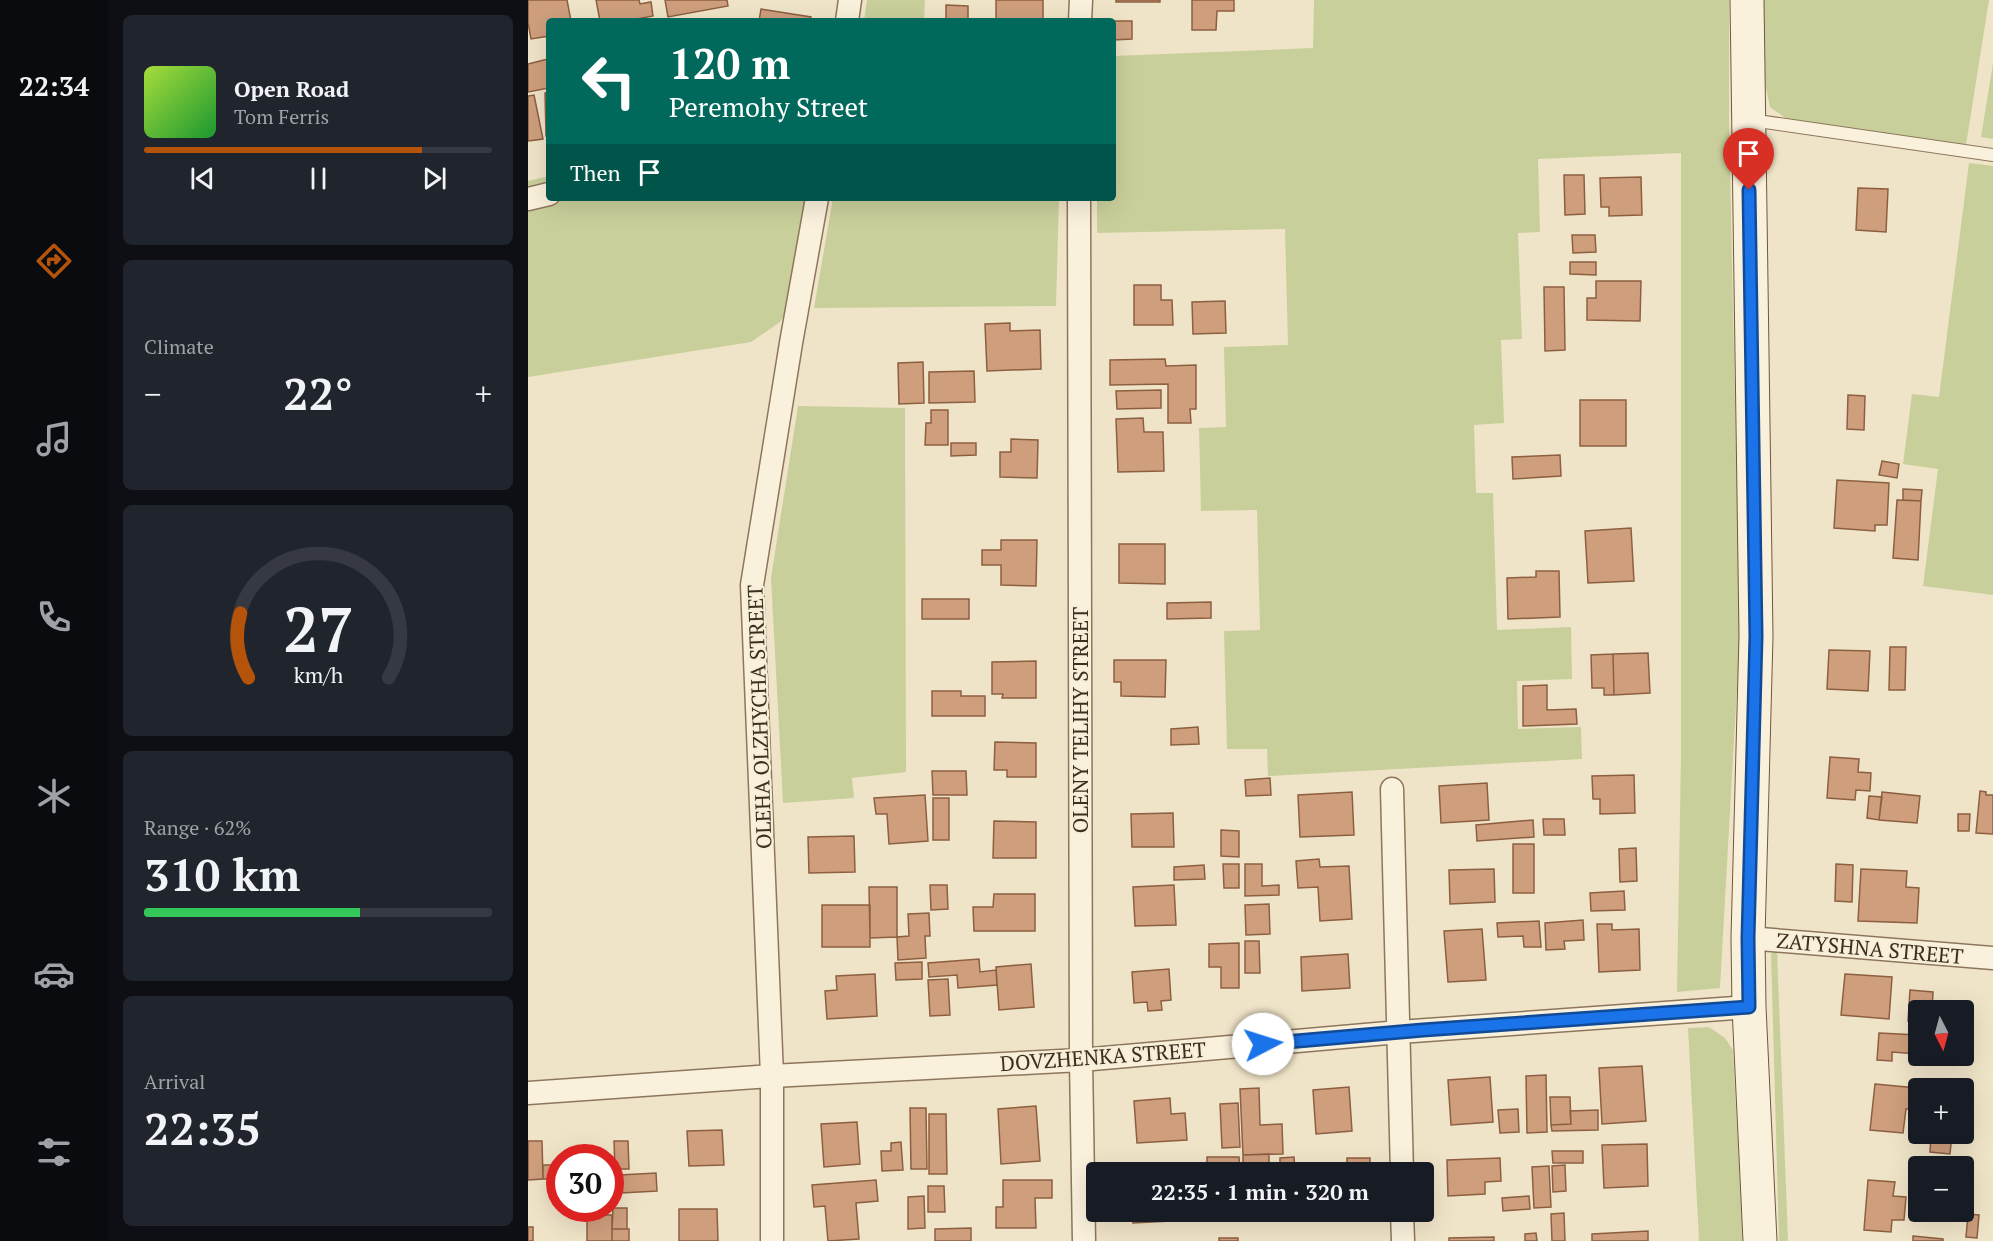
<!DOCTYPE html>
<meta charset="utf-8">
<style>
:root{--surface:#171b24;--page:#20242c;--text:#f1f3f6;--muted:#9ea1a6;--line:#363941;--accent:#b45309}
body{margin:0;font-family:"PT Serif",serif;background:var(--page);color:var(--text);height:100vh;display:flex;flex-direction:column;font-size:22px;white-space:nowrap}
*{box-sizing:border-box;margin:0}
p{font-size:20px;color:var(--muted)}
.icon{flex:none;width:33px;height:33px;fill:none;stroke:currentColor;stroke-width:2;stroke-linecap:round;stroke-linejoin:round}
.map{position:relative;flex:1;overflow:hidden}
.drawer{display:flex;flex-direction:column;gap:15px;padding:15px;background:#0d0f14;width:420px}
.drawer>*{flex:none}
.guide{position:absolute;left:18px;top:18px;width:570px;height:183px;border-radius:6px;box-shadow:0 6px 24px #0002;background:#00695c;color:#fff;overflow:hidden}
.needle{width:39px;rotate:174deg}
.fabs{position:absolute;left:1380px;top:1000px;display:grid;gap:12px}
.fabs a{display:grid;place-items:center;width:66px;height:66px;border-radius:6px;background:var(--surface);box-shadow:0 6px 24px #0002;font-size:30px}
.speed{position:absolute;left:18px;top:1144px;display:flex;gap:12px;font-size:30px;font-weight:700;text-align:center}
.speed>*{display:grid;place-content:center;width:78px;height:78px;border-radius:50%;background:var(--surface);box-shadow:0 6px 24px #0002;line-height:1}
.speed .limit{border:9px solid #d22;background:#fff;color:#111}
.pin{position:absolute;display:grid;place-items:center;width:51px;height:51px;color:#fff;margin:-62px -26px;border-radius:50% 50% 50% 0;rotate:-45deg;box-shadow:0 0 6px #0007}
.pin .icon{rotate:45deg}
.me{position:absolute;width:66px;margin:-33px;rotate:85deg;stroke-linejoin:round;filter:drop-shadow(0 0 4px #0008)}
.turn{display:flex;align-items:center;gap:21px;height:126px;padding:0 24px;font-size:27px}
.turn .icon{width:78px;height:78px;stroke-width:2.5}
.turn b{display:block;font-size:42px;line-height:51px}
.then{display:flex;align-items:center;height:57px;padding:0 24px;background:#0003;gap:12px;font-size:22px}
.big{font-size:45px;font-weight:700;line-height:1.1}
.drawer .card{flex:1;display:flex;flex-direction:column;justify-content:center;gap:9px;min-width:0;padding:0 21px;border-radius:9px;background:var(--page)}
.drawer .dial{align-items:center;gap:0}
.dial svg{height:156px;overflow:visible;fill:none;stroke:var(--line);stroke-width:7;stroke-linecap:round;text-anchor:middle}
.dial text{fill:var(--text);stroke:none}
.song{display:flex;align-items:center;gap:18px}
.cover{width:72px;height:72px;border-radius:9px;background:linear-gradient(135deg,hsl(80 70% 55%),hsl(130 70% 35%))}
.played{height:6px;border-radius:3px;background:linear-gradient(90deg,var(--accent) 80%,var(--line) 80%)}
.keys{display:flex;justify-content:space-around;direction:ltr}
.heat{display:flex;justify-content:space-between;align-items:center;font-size:33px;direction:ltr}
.charge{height:9px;border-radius:4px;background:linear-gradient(90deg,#34c759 62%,var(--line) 0)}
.trip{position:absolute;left:558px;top:1162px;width:348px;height:60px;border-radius:6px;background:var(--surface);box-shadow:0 6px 24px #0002;font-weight:700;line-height:60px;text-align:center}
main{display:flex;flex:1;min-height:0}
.tabs{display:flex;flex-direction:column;width:108px;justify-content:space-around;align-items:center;background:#090b0e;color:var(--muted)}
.tabs .icon{width:42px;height:42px}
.tabs .on{color:var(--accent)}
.tabs b{font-size:27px;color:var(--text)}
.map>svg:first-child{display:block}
.green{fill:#c9cf9b}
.building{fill:#cf9f7d;stroke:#8d5f41;stroke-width:1.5}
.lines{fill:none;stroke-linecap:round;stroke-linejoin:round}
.lane-casing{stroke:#8d765c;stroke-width:14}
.street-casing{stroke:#8d765c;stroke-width:25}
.secondary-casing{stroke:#6f573f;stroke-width:35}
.lane{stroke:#faf1dc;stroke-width:12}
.street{stroke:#faf1dc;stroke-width:22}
.secondary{stroke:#faf1dc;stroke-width:33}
.route-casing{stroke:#114b97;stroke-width:15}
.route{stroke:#1a73e8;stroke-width:10}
.labels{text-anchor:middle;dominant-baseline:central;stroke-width:4.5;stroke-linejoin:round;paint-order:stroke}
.street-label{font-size:21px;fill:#3d2e20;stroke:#f7eed8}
</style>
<main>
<nav class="tabs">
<b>22:34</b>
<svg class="icon on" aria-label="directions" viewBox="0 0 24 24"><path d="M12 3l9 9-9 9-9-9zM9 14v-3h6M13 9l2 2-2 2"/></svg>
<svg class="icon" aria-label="music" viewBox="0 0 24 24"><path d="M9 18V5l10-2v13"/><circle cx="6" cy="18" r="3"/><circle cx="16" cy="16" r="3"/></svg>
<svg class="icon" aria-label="phone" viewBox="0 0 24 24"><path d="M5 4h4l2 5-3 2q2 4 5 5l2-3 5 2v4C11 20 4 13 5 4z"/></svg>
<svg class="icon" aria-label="climate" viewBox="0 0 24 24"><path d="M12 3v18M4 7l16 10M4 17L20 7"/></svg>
<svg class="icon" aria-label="car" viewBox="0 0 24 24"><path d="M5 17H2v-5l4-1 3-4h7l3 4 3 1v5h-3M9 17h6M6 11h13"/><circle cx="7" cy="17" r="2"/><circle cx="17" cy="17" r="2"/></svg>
<svg class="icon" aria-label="filters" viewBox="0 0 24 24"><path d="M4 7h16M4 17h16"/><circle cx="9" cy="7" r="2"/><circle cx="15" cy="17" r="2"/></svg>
</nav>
<section class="drawer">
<div class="card">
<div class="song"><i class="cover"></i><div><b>Open Road</b><p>Tom Ferris</p></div></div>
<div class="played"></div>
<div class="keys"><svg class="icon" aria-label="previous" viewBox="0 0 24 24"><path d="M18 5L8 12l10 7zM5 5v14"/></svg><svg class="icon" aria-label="pause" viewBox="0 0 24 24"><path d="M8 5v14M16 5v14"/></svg><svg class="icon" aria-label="next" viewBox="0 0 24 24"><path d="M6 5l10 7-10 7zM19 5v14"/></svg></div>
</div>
<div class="card"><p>Climate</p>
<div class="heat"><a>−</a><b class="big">22°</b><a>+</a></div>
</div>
<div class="card dial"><svg viewBox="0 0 100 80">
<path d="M14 69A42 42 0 1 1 86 69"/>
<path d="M14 69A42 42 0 0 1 10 36" stroke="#b45309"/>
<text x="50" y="56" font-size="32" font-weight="700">27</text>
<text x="50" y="72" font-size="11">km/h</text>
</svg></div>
<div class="card"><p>Range · 62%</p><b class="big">310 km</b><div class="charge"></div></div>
<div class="card"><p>Arrival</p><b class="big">22:35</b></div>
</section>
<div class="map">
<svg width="1465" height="1241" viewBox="0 0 1465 1241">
<rect width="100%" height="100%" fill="#f0e4c8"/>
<path class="green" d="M339,0h58l-1,21h-60z
M786,0h415v119l11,516 -20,353 -43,4 4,-238v-601l-143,6 2,73 -22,1 4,106 -21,1 3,83 -30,2 2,68h17l4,137 74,-3 1,52 -55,2 1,48 63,-2 1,32 -314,17 -1,-27h-40l-3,-118 36,-1 -3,-120 -56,1 -2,-83 27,-1 -2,-80 64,-2 -3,-116 -188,4v-35h16v-142l200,-8z
M1236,0h225l-23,145 -179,-26 -17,-12 -5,-24z
M1465,63v76l-12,-2z
M1441,163l24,3v429l-70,-9 15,-117 -35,-5 9,-70 27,3z
M21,176v13l-21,5v-13z
M40,198h239l-19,110 -8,14 -29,20 -223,35v-170z
M305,198h226l-3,108 -242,2z
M270,406l107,2 1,364 -54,6 2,20 -71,5 -12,-225z
M1249,949l11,292h-9l-8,-287z
M1181,1027l16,11 8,12 10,191h-44l-11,-213z"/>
<path class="building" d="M0,0h39l4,21h-22v15l-18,3 -3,-16z
M68,0h43l1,4 11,-2 2,14 -27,5h-26z
M137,0h62l1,6 -60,11z
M468,0h47v21h-47z
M588,0h44v2h-44z
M664,0h42v11h-17l-1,19h-24z
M418,5l22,1v15h-22z
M233,9l50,8v4h-52z
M585,21h19v18l-19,1z
M20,59l1,29 -21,4v-28z
M17,93h4v43h-3z
M6,95l9,44 -15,2v-45z
M1036,175h20l1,39 -20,1z
M1113,177l1,38 -33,1v-9h-8l-1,-29z
M1330,188l30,1 -2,43 -30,-2z
M1044,235h23l1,17 -23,1z
M1042,262h26v13l-26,-1z
M1068,281h45l-1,40 -53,-1v-22h9z
M606,285h27v15h11l1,25h-39z
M1016,287h20l1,63 -20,1z
M697,301l1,32 -33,1 -1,-32z
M482,323v8l30,-1 1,39 -54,2 -2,-47z
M637,359l1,7 30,-1v44h-6l1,14h-23v-39l-58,1v-25z
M395,362l1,41 -25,1 -1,-41z
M446,371l1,31 -46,1v-31z
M633,390v18l-44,1 -1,-18z
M1320,395l17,1 -1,34 -17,-1z
M1052,400h46v46h-46z
M403,410h17v35h-23l1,-22h5z
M615,418l1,14h19l1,39 -46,1 -2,-53z
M483,439l27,1 -1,38 -37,-1v-25h11z
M423,443h25v12l-25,1z
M1032,455l1,21 -48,3 -1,-22z
M1354,461l17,3 -2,14 -18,-3z
M1309,480l52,3 -2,42h-12v6l-41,-3z
M1375,489l19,1 -1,11 -18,-1z
M1369,500l24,1 -3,59 -25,-2z
M1103,528l3,53 -46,2 -3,-52z
M473,540h36l-1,46 -35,-1v-20h-19v-15h19z
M591,544h46v40l-46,-1z
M1008,571h23l1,46 -52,2 -1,-41 29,-1z
M394,599h47v20h-47z
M683,602v16l-44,1v-16z
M1362,647h16l-1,43h-16z
M1301,650l41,1 -2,40 -41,-2z
M1120,653l2,40 -36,2 -1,-41z
M1085,654l1,41h-10v-7h-12l-1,-33z
M586,660h52l-1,37 -44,-1v-14h-7z
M508,661v37h-34l1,-4h-11v-32z
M1019,685v25l29,-1 1,15 -54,2v-40z
M404,691h29v5h24v20h-53z
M670,727l1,17 -28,1v-16z
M467,742l41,1v34h-29v-7h-13z
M1302,757l29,2 -1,13 13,1 -1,18 -14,-1 -1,10 -28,-2z
M404,771h34l1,24h-34z
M1106,775l1,38 -35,1v-15h-7l-1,-23z
M742,778l1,17 -25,1 -1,-16z
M959,783l2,37 -48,3 -2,-37z
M1452,791l6,1v3h7v39l-17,-1z
M824,792l2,43 -54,2 -2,-42z
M1354,792l38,4 -3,27 -38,-3z
M397,795l3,46 -39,3 -2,-30h-11l-2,-16z
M1341,796l13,1 -3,23 -12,-2z
M405,798h16v42h-16z
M645,813l1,34h-42l-1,-33z
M1430,814h12l-1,17h-11z
M1015,819h21l1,16h-21z
M1005,820l1,17 -57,4 -1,-16z
M466,821l42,1v36h-43z
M693,830l18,1v26l-18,-1z
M326,836l1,36 -46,1 -1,-36z
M985,844h21v49h-21z
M1108,848l1,33 -17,1 -1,-33z
M791,859l1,8 29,-1 3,53 -32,2 -2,-34 -20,1 -2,-27z
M695,864h16v24h-15z
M717,864h17v22l17,-1v10l-34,1z
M1308,864l17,1 -1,37 -17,-1z
M676,865l1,14 -31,1v-13z
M966,869l1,33 -45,2 -1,-34z
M1333,869l46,2 -1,16 13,1 -2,35 -59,-2z
M402,885h17l1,24 -17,1z
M646,885l2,40 -41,1 -2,-39z
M341,887h28v50l-27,1z
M1096,891l1,19 -34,1 -1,-18z
M466,894h41v37h-61l-1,-24h20z
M741,904l1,30 -24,1 -1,-30z
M294,905h48v42h-48z
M401,913l1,23h-5l1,22 -28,2 -1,-23 12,-1 -1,-22z
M1055,920l1,20 -20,1 1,8 -19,1 -1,-27z
M1011,921l2,26h-17l-1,-11 -25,1 -1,-14z
M1069,924h15v6l27,-1 1,41 -41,2z
M954,929l4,51 -38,2 -4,-51z
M717,941h14l1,32h-15z
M711,943v45h-18v-21h-12v-23z
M820,954l2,34 -48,3 -1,-34z
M451,959l1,13 16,-2 1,15 -39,3 -1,-13 -28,2 -1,-14z
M394,962v17l-26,1 -1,-17z
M503,964l3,43 -35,3 -3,-43z
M641,969l2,31 -10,1 1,9 -14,1 -1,-9 -13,1 -2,-31z
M347,974l2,42 -50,3 -2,-28 12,-1 -1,-14z
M1317,974l47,3 -3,42 -48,-4z
M420,979l2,36 -20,1 -2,-36z
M1382,990l23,2 -1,19h-14v11l-10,-1z
M1351,1033l39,2v19l-26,-2v9l-15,-1z
M1114,1066l4,55 -44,3 -3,-56z
M1018,1075l1,57 -20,1 -1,-57z
M962,1077l3,45 -42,3 -3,-45z
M1347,1084l42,4 -2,21h-9l-3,24 -33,-3z
M821,1087l3,44 -36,3 -3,-44z
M731,1088l1,37 22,-1 1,30 -40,1 -3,-66z
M1022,1097h20l1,27 -20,1z
M642,1098l1,16 14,-1 2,27 -50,3 -3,-42z
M710,1103l2,44 -18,1 -2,-44z
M508,1106l4,55 -39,3 -3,-55z
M382,1108h16l1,61h-16z
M990,1109l1,23 -19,1 -2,-23z
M1070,1110v20l-46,1 -1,-6 20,-1 -1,-13z
M401,1114h17l1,60h-18z
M329,1122l3,42 -36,3 -3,-43z
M194,1130l2,35 -35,1 -2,-35z
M1403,1134h21l-2,20 -20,-2z
M0,1141h14l1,38 -15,1z
M86,1141h14l1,28h-14z
M373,1142l2,28 -21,1 -1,-20h10v-8z
M1119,1144l1,42 -44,2 -2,-43z
M63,1147l1,11h-10l-1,-10z
M1024,1151h31v12h-30z
M741,1154v14l-26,1v-14z
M679,1157h32l1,16h-33z
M766,1157l1,12 -15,1v-12z
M819,1158h23v15h-50v-6h27z
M972,1158l1,23 -16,1v12l-37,2 -1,-36z
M15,1165h13l1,14h-14z
M1037,1165l1,26 -13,1 -1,-26z
M1021,1166l2,41 -17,1 -2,-41z
M82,1171l3,23h-3z
M128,1173l1,18 -36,2 -1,-18z
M348,1180l2,21 -22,2 3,36 -31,2 -3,-35 -11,1 -2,-22z
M475,1180h49v18h-17l1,30h-40v-21h7z
M1340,1180l27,2 -2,14 13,1 -2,23h-12l-1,12 -27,-2z
M400,1186h16l1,26h-17z
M396,1196l1,32 -17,1v-32z
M1001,1196l1,13 -27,2 -1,-13z
M85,1208h14v21h-15z
M151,1209h38l1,32h-39z
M604,1212h39v9l-38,2z
M716,1212h17v8h-17z
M1036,1213l1,28h-13l-1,-27z
M1440,1214l11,1 -2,23 -11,-1z
M59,1215h25v26h-25z
M0,1227h5v14h-5z
M443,1228v13h-36v-12z
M84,1229h17v12h-17z
M1120,1231v10h-56v-7z
M1008,1233l1,8h-12v-7z
M1385,1236l30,3v2h-30z
M966,1237v4h-45v-3z
M691,1238h19v3h-19z"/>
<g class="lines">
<g class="lane-casing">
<path id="lane" d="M1223,120l242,35"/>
</g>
<g class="street-casing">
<path id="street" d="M319,21l3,-21
M552,21l1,-21
M551,198l2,862 3,181
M0,199l21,-5
M864,789l10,384
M1220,938l245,20
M0,1093l244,-17 309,-16 318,-28 350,-25
M874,1212l1,29
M244,1241v-165l-20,-491 39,-242 26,-145"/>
</g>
<g class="secondary-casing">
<path id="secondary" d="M1219,0l9,636 -8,302 1,69 11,234"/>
</g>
<use href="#lane" class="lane"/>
<use href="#street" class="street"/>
<use href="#secondary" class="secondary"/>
</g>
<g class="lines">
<g class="route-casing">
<path id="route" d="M735,1044l160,-14 326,-23 -1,-69 8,-302 -7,-446"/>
</g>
<use href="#route" class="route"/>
</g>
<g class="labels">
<g class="street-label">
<text transform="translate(231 717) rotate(-92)">OLEHA OLZHYCHA STREET</text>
<text transform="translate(552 720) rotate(-90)">OLENY TELIHY STREET</text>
<text transform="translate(1342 948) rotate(5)">ZATYSHNA STREET</text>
<text transform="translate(575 1056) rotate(-4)">DOVZHENKA STREET</text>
</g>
</g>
</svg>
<div class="fabs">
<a><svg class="needle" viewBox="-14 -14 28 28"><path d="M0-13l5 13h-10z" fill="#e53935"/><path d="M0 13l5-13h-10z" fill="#9ea1a6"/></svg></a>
<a>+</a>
<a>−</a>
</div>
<div class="speed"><div class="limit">30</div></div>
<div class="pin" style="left:1221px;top:190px;background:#d93025"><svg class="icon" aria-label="arrive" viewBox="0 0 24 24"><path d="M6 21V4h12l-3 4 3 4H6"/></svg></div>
<svg class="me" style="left:735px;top:1044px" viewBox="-20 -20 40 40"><circle r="19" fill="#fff"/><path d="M0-13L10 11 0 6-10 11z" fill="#1a73e8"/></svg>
<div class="trip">22:35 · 1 min · 320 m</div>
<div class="guide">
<div class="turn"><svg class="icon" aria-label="left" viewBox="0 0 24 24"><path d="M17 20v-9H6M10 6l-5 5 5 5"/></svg><div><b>120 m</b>Peremohy Street</div></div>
<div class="then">Then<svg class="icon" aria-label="arrive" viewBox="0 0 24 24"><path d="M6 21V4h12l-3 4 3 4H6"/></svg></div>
</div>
</div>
</main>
